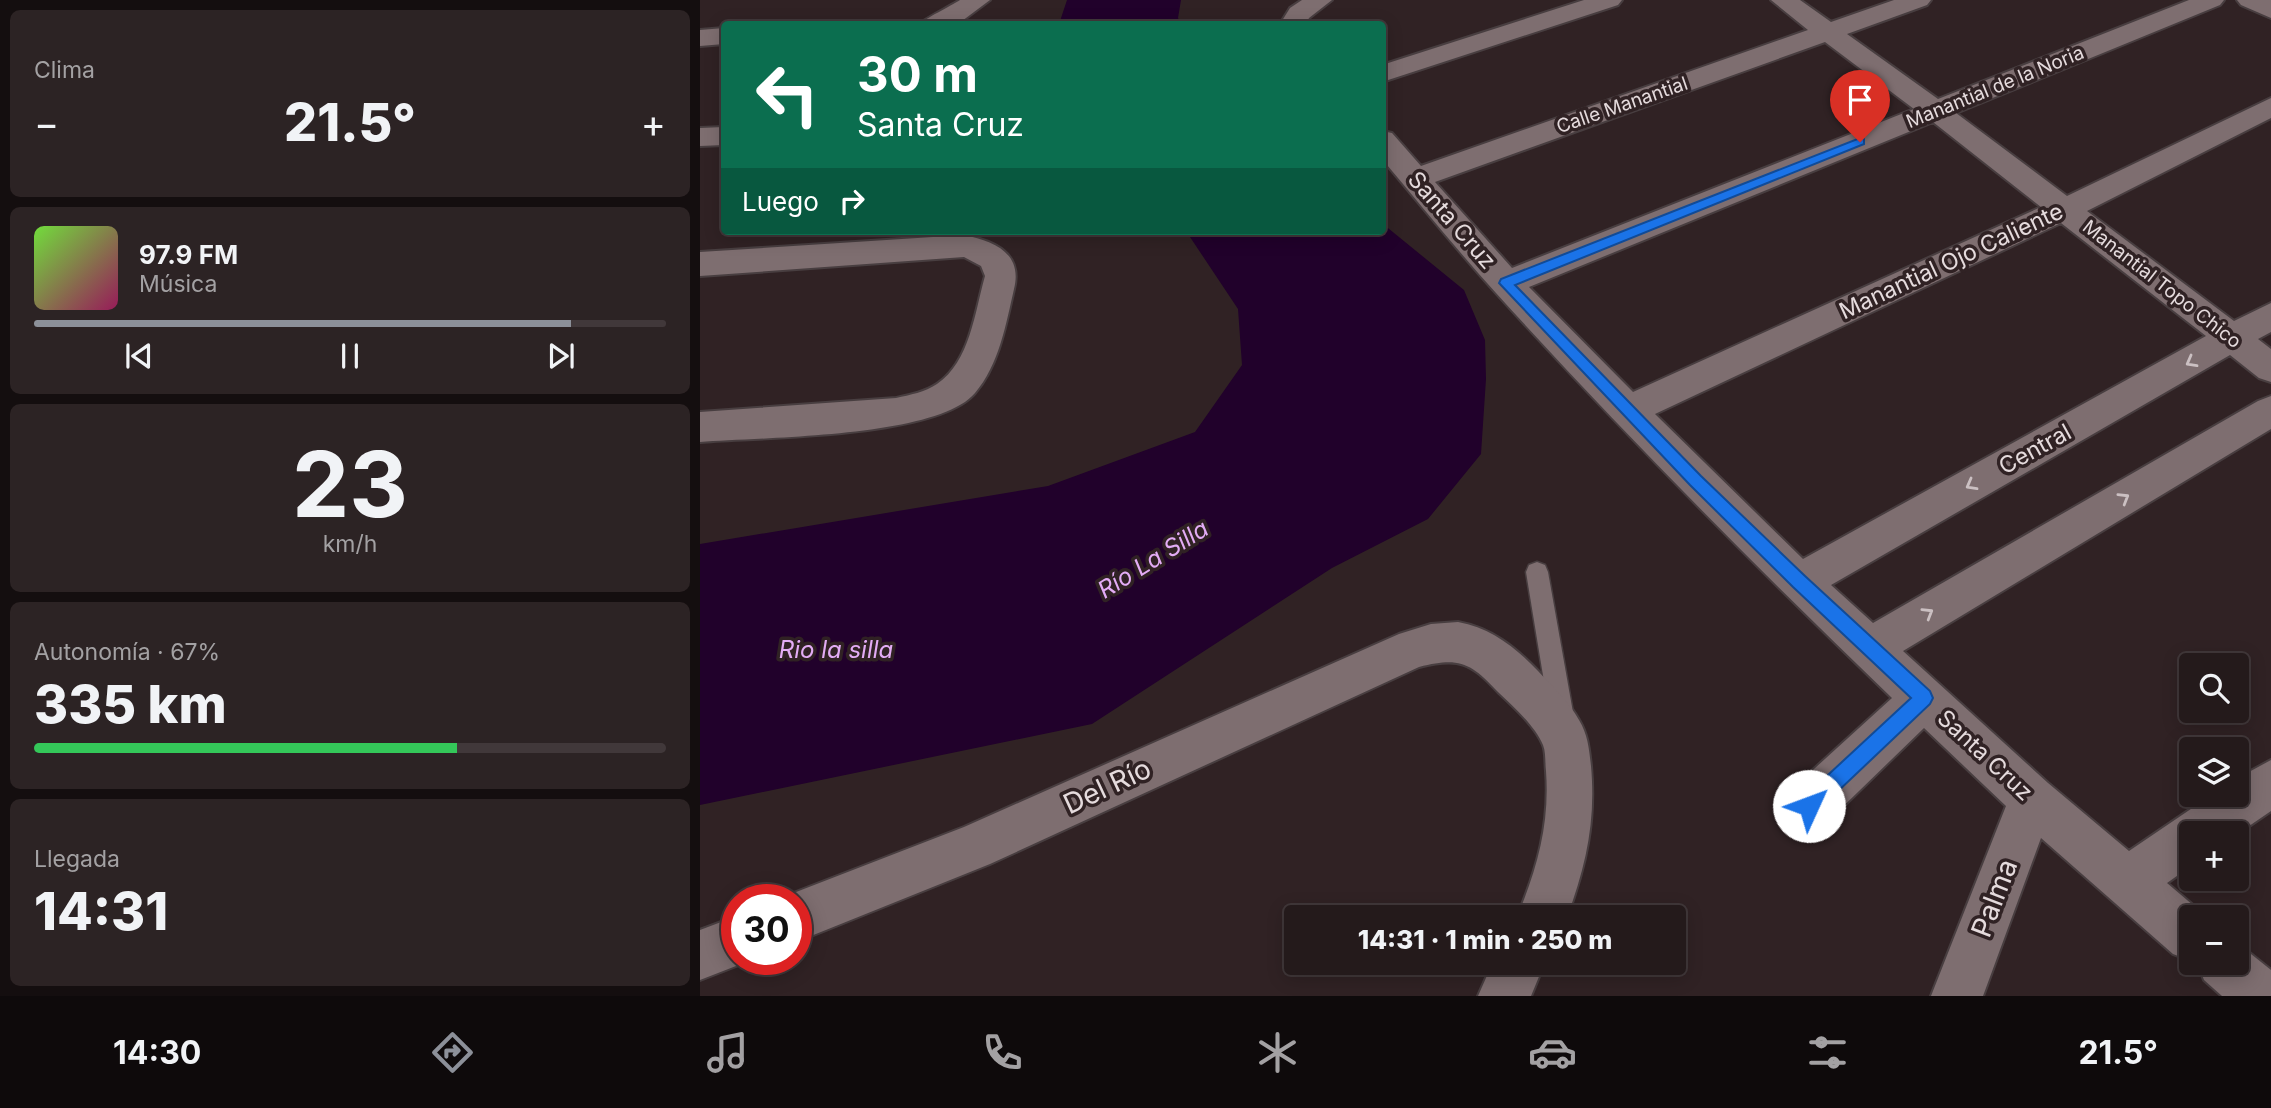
<!DOCTYPE html>
<html lang="es">
<meta charset="utf-8">
<style>
:root{--surface:#241a1b;--page:#2c2324;--text:#f1f3f6;--muted:#a3a1a3;--line:#41383a;--accent:#8c9099}
body{margin:0;font-family:Inter,sans-serif;background:var(--page);color:var(--text);height:100vh;display:flex;flex-direction:column;font-size:26px;white-space:nowrap}
*{box-sizing:border-box;margin:0}
p{font-size:23px;color:var(--muted)}
.icon{flex:none;width:38px;height:38px;fill:none;stroke:currentColor;stroke-width:2;stroke-linecap:round;stroke-linejoin:round}
.map{position:relative;flex:1;overflow:hidden}
.side{display:flex;flex-direction:column;gap:10px;padding:10px;background:#140e0f;width:700px}
.side>*{flex:none}
.top-card{position:absolute;left:21px;top:21px;width:665px;height:214px;border-radius:7px;box-shadow:0 4px 18px #0003,0 0 0 2px var(--line);background:#0b6e4f;color:#fff;overflow:hidden}
.tools{position:absolute;left:1479px;top:653px;display:grid;gap:14px}
.tools a{display:grid;place-items:center;width:70px;height:70px;border-radius:7px;background:var(--surface);box-shadow:0 4px 18px #0003,0 0 0 2px var(--line);font-size:35px}
.speed{position:absolute;left:21px;top:884px;display:flex;gap:14px;font-size:35px;font-weight:700;text-align:center}
.speed>*{display:grid;place-content:center;width:91px;height:91px;border-radius:50%;background:var(--surface);box-shadow:0 4px 18px #0003,0 0 0 2px var(--line);line-height:1}
.speed .limit{border:10px solid #d22;background:#fff;color:#111}
.pin{position:absolute;display:grid;place-items:center;width:60px;height:60px;color:#fff;margin:-72px -30px;border-radius:50% 50% 50% 0;rotate:-45deg;box-shadow:0 0 7px #0007}
.pin .icon{rotate:45deg}
.me{position:absolute;width:77px;margin:-38px;rotate:47deg;stroke-linejoin:round;filter:drop-shadow(0 0 5px #0008)}
.turn{display:flex;align-items:center;gap:24px;height:147px;padding:0 21px;font-size:32px}
.turn .icon{width:91px;height:91px;stroke-width:2.5}
.turn b{display:block;font-size:49px;line-height:60px}
.then{display:flex;align-items:center;height:66px;padding:0 21px;background:#0003;gap:14px;font-size:26px}
.big{font-size:52px;font-weight:800;line-height:1.1}
.side .tile{flex:1;display:flex;flex-direction:column;justify-content:center;gap:10px;min-width:0;padding:0 24px;border-radius:10px;background:var(--page)}
.side .dial{align-items:center;gap:0}
.dial b{font-size:91px;line-height:1}
.song{display:flex;align-items:center;gap:21px}
.cover{width:84px;height:84px;border-radius:10px;background:linear-gradient(135deg,hsl(100 70% 55%),hsl(330 70% 35%))}
.played{height:7px;border-radius:4px;background:linear-gradient(90deg,var(--accent) 85%,var(--line) 85%)}
.keys{display:flex;justify-content:space-around;direction:ltr}
.heat{display:flex;justify-content:space-between;align-items:center;font-size:38px;direction:ltr}
.charge{height:10px;border-radius:5px;background:linear-gradient(90deg,#34c759 67%,var(--line) 0)}
.trip{position:absolute;left:584px;top:905px;width:402px;height:70px;border-radius:7px;background:var(--surface);box-shadow:0 4px 18px #0003,0 0 0 2px var(--line);font-weight:800;line-height:70px;text-align:center}
.menu{display:flex;height:112px;justify-content:space-around;align-items:center;background:#0e0a0b;color:var(--muted)}
.menu .icon{width:49px;height:49px}
.menu .active{color:var(--accent)}
.menu b{font-size:32px;color:var(--text)}
main{display:flex;flex:1;min-height:0}
.map>svg:first-child{display:block}
.water{fill:#21012b}
.lines{fill:none;stroke-linecap:round;stroke-linejoin:round}
.service-casing{stroke:#483e40;stroke-width:3}
.minor-casing{stroke:#483e40;stroke-width:4}
.service{fill:#7e6e70;fill-rule:evenodd}
.minor{fill:#7e6e70;fill-rule:evenodd}
.oneway{stroke:#cbc0c2}
.route{fill:#1a73e8;stroke:#114b97;stroke-width:2}
.labels{text-anchor:middle;dominant-baseline:central;stroke-width:7;stroke-linejoin:round;paint-order:stroke}
.far-street-label{font-size:19px;fill:#e5dbdd;stroke:#302224}
.street-label{font-size:23px;fill:#e5dbdd;stroke:#302224}
.water-label{font-size:24px;font-style:italic;fill:#e3acf5;stroke:#302224}
.near-street-label{font-size:28px;fill:#e5dbdd;stroke:#302224}
</style>
<main>
<section class="side">
<div class="tile"><p>Clima</p>
<div class="heat"><a>−</a><b class="big">21.5°</b><a>+</a></div>
</div>
<div class="tile">
<div class="song"><i class="cover"></i><div><b>97.9 FM</b><p>Música</p></div></div>
<div class="played"></div>
<div class="keys"><svg class="icon" aria-label="previous" viewBox="0 0 24 24"><path d="M18 5L8 12l10 7zM5 5v14"/></svg><svg class="icon" aria-label="pause" viewBox="0 0 24 24"><path d="M8 5v14M16 5v14"/></svg><svg class="icon" aria-label="next" viewBox="0 0 24 24"><path d="M6 5l10 7-10 7zM19 5v14"/></svg></div>
</div>
<div class="tile dial"><b>23</b><p>km/h</p></div>
<div class="tile"><p>Autonomía · 67%</p><b class="big">335 km</b><div class="charge"></div></div>
<div class="tile"><p>Llegada</p><b class="big">14:31</b></div>
</section>
<div class="map">
<svg width="1571" height="996" viewBox="0 0 1571 996">
<rect width="100%" height="100%" fill="#302224"/>
<path class="water" d="M367,0h114l-3,18 4,6h-123z
M683,224l81,66 21,50 1,39 -5,75 -53,65 -96,49 -240,156 -392,81v-261l348,-58 147,-54 47,-67 -4,-56 -52,-78h196z"/>
<g class="lines">
<g class="service-casing">
<path id="service" d="M837,562l8,3 3,7 26,146 -3,8 -9,4 -9,-4 -3,-8 -24,-146 3,-7z"/>
</g>
<g class="minor-casing">
<path id="minor" d="M260,0h30l-32,24h-38c4,-5 31,-18 40,-24z
M602,0h30l-23,18 -3,6h-26l10,-16z
M884,0h38l-4,5 -236,77v-17z
M1071,0h29l31,22 63,-22h37l-4,5 -80,29 91,65 251,-99h35l-4,5 -264,108 111,83 204,-98v20l-184,93 147,110 37,-18v29l-13,7 13,10v33l-12,-4 -29,-23 -399,230 42,38 385,-222 13,-5v33l-368,222 145,132 81,68 84,-57h23v-15l35,-19v51l-35,24 -45,-2v33l-24,17 40,34h-16v44l-18,-7 -132,-116 -58,158h-52l75,-190 -82,-78 -98,95 -17,6 -17,-6 -6,-17 6,-17 100,-91c-136,-131 -269,-265 -396,-405 -39,-43 -76,-89 -114,-134v-28l10,2 29,33 387,-136zM1125,42l89,67 -402,159 -77,-86zM1233,122l108,85 -408,185 -104,-105zM1361,223l145,113 -403,223 -148,-145z
M1537,0h34v18l-30,-13z
M24,28v16l-24,2v-16z
M24,127v18l-24,1v-18z
M264,235c30,6 59,18 50,54 -8,35 -15,76 -39,104 -38,45 -214,44 -275,49v-30l196,-14c14,-3 29,-6 41,-14 33,-22 38,-73 48,-108l-4,-10 -17,-9 -264,19v-24z
M758,622c33,6 57,25 80,49 14,15 31,31 41,49 9,15 10,29 12,46 5,55 -5,100 -24,151h-50c20,-48 33,-93 29,-146 -1,-8 0,-19 -3,-26 -8,-19 -30,-39 -45,-53 -28,-30 -39,-35 -79,-25l-429,197 -194,78v-42l-18,-1 186,-72 435,-193 32,-10z
M37,916v43h17l-54,21v-50z
M1536,942l35,28v26h-49l-18,-16 -7,-18h39z
M793,962h52l-14,34h-53z"/>
</g>
<use href="#service" class="service"/>
<use href="#minor" class="minor"/>
</g>
<defs><path id="oneway-chevron" d="M-2-3.5L2.5 0L-2 3.5" fill="none" stroke-width="1.6" stroke-linecap="round" stroke-linejoin="round" transform="scale(1.75)"/></defs>
<g class="oneway">
<use href="#oneway-chevron" transform="translate(1491 362) rotate(151)"/>
<use href="#oneway-chevron" transform="translate(1271 485) rotate(151)"/>
<use href="#oneway-chevron" transform="translate(1424 498) rotate(-31)"/>
<use href="#oneway-chevron" transform="translate(1228 613) rotate(-31)"/>
</g>
<path class="route" d="M1160,138l4,1v5l-349,141 186,191 104,100 125,115 3,7 -3,6 -114,108 -7,3 -7,-3 -3,-6 3,-7 109,-101 -118,-111 -103,-102 -191,-202 2,-4z"/>
<g class="labels">
<g class="far-street-label">
<text transform="translate(1295 87) rotate(-22)">Manantial de la Noria</text>
<text transform="translate(922 105) rotate(-19)">Calle Manantial</text>
<text transform="translate(1462 284) rotate(38)">Manantial Topo Chico</text>
</g>
<g class="street-label">
<text transform="translate(752 220) rotate(49)">Santa Cruz</text>
<text transform="translate(1251 261) rotate(-25)">Manantial Ojo Caliente</text>
<text transform="translate(1335 449) rotate(-29)">Central</text>
<text transform="translate(1285 755) rotate(43)">Santa Cruz</text>
</g>
<g class="water-label">
<text transform="translate(453 559) rotate(-32)">Río La Silla</text>
<text x="136" y="649">Rio la silla</text>
</g>
<g class="near-street-label">
<text transform="translate(407 786) rotate(-25)">Del Río</text>
<text transform="translate(1294 898) rotate(-69)">Palma</text>
</g>
</g>
</svg>
<div class="tools">
<a><svg class="icon" aria-label="search" viewBox="0 0 24 24"><circle cx="10" cy="10" r="6"/><path d="M15 15l6 6"/></svg></a>
<a><svg class="icon" aria-label="layers" viewBox="0 0 24 24"><path d="M12 4l9 5-9 5-9-5zM3 14l9 5 9-5"/></svg></a>
<a>+</a>
<a>−</a>
</div>
<div class="speed"><div class="limit">30</div></div>
<div class="pin" style="left:1160px;top:142px;background:#d93025"><svg class="icon" aria-label="arrive" viewBox="0 0 24 24"><path d="M6 21V4h12l-3 4 3 4H6"/></svg></div>
<svg class="me" style="left:1109px;top:806px" viewBox="-20 -20 40 40"><circle r="19" fill="#fff"/><path d="M0-13L10 11 0 6-10 11z" fill="#1a73e8"/></svg>
<div class="trip">14:31 · 1 min · 250 m</div>
<div class="top-card">
<div class="turn"><svg class="icon" aria-label="left" viewBox="0 0 24 24"><path d="M17 20v-9H6M10 6l-5 5 5 5"/></svg><div><b>30 m</b>Santa Cruz</div></div>
<div class="then">Luego<svg class="icon" aria-label="right" viewBox="0 0 24 24"><path d="M7 20v-9h11M14 6l5 5-5 5"/></svg></div>
</div>
</div>
</main>
<nav class="menu">
<b>14:30</b>
<svg class="icon active" aria-label="directions" viewBox="0 0 24 24"><path d="M12 3l9 9-9 9-9-9zM9 14v-3h6M13 9l2 2-2 2"/></svg>
<svg class="icon" aria-label="music" viewBox="0 0 24 24"><path d="M9 18V5l10-2v13"/><circle cx="6" cy="18" r="3"/><circle cx="16" cy="16" r="3"/></svg>
<svg class="icon" aria-label="phone" viewBox="0 0 24 24"><path d="M5 4h4l2 5-3 2q2 4 5 5l2-3 5 2v4C11 20 4 13 5 4z"/></svg>
<svg class="icon" aria-label="climate" viewBox="0 0 24 24"><path d="M12 3v18M4 7l16 10M4 17L20 7"/></svg>
<svg class="icon" aria-label="car" viewBox="0 0 24 24"><path d="M5 17H2v-5l4-1 3-4h7l3 4 3 1v5h-3M9 17h6M6 11h13"/><circle cx="7" cy="17" r="2"/><circle cx="17" cy="17" r="2"/></svg>
<svg class="icon" aria-label="filters" viewBox="0 0 24 24"><path d="M4 7h16M4 17h16"/><circle cx="9" cy="7" r="2"/><circle cx="15" cy="17" r="2"/></svg>
<b>21.5°</b>
</nav>
